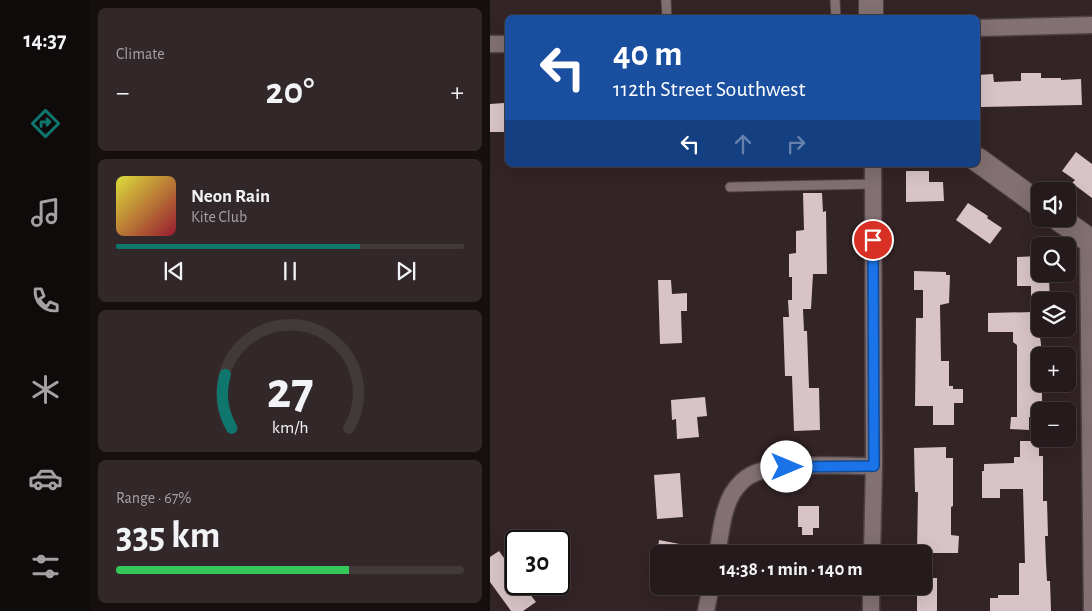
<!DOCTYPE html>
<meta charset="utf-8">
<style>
:root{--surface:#261b1c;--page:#322829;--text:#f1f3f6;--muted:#a4a1a3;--line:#42393b;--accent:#0f766e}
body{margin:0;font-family:"Alegreya Sans",sans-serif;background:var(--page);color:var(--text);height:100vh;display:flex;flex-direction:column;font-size:19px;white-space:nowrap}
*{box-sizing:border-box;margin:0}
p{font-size:16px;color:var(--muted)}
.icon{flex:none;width:28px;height:28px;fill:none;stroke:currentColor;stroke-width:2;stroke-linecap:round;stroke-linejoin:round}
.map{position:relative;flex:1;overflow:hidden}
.sheet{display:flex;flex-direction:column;gap:8px;padding:8px;background:#150f0f;width:400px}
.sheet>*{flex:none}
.top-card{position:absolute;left:15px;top:15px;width:475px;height:152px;border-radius:8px;box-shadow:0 5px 20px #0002,0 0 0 1px var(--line);background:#1a4fa0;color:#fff;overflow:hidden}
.buttons{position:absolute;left:541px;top:182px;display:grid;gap:10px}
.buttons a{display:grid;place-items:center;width:45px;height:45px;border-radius:8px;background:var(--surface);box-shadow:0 5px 20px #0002,0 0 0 1px var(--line);font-size:25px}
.speed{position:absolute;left:15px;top:530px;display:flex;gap:10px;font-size:25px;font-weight:700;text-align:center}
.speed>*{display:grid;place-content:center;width:65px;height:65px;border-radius:50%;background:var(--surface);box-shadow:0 5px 20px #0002,0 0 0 1px var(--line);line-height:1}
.speed .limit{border:2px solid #111;border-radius:8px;background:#fff;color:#111}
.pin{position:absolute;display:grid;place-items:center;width:42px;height:42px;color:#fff;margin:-21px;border:2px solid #fff;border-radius:50%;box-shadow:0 1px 5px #0007}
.me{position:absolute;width:55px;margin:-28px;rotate:90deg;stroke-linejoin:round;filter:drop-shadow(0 0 4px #0008)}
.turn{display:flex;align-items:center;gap:18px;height:105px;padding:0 25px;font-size:22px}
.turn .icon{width:65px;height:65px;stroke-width:2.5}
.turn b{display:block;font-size:35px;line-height:42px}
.lanes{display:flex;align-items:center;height:48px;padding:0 25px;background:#0003;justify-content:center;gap:25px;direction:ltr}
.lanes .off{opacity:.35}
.big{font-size:38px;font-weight:700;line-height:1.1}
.sheet .card{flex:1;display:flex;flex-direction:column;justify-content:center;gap:8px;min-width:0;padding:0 18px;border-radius:8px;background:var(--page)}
.sheet .dial{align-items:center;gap:0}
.dial svg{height:130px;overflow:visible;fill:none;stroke:var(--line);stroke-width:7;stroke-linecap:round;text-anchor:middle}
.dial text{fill:var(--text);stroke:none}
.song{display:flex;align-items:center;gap:15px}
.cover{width:60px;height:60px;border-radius:8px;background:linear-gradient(135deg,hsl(60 70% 55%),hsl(350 70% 35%))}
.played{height:5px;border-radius:2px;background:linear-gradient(90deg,var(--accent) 70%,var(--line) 70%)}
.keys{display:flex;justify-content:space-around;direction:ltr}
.heat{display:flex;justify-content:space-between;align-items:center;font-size:28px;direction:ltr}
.charge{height:8px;border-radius:4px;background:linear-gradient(90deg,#34c759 67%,var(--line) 0)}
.trip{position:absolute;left:160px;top:545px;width:282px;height:50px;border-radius:8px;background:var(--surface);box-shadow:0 5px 20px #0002,0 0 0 1px var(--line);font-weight:700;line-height:50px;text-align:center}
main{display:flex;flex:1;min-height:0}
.tabs{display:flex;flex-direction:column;width:90px;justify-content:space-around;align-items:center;background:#0f0b0b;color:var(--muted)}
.tabs .icon{width:35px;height:35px}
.tabs .selected{color:var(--accent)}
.tabs b{font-size:22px;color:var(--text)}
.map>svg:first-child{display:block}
.building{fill:#d8c4c6}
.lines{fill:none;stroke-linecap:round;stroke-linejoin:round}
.lane-casing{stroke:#4e4244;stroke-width:11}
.street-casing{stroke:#4e4244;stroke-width:19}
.secondary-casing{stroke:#4e4244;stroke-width:26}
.lane{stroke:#827072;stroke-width:9}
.street{stroke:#827072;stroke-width:16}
.secondary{stroke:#827072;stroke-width:24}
.route-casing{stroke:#114b97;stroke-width:12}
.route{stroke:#1a73e8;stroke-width:9}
</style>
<main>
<nav class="tabs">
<b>14:37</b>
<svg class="icon selected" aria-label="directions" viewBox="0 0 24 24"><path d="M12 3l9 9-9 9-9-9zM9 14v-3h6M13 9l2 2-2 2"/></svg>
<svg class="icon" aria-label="music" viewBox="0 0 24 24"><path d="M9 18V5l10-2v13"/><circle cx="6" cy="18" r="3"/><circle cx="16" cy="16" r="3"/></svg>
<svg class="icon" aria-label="phone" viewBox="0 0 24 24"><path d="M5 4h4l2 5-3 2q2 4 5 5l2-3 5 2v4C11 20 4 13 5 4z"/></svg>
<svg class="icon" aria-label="climate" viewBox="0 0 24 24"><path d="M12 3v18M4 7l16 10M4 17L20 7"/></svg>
<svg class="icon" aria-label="car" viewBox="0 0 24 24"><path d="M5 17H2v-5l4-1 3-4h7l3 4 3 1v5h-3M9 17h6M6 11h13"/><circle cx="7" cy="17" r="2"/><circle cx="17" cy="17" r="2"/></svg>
<svg class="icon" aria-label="filters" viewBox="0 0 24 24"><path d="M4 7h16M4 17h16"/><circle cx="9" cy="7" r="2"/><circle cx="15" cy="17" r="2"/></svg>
</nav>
<section class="sheet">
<div class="card"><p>Climate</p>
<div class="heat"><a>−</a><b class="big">20°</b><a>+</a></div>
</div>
<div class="card">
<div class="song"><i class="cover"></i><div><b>Neon Rain</b><p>Kite Club</p></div></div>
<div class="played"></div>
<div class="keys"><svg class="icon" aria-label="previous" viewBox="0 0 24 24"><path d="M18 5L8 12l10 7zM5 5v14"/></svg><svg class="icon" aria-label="pause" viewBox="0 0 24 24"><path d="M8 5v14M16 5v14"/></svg><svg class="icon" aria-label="next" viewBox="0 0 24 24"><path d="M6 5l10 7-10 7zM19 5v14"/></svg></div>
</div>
<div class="card dial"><svg viewBox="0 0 100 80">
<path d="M14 69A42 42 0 1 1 86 69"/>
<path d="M14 69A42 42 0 0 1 10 36" stroke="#0f766e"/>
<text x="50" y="56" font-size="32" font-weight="700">27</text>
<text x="50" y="72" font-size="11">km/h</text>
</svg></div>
<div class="card"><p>Range · 67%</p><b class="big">335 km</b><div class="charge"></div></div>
</section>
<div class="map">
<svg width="602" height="611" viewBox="0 0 602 611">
<rect width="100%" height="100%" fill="#332426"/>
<path class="building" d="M531,73h20v5h20v2l20,-1 1,26 -101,2v-7h-3v-25l15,-1 1,8 27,-1z
M14,103v9h3v20h-17v-28z
M586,152l16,12v34l-20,-15 3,-3 -13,-9z
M416,171h23v11h14l1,19 -38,1z
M313,193h19l1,19 3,-1 1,63h-14l-2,35h-8l1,22h3l2,57h10l1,42 -26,1 -2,-55h-7l-2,-59h6l-1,-17h4v-23h-3v-23l7,-1v-22l8,-1z
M478,203l20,13 -1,2 15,10 -12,16 -34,-24z
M550,256v18h4v6h5l1,21h-19v-15h-14v-29z
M424,271l32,1v3h4l-1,28 -9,2 1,56h8v25h4v3h10v14h-9v22h-21v-19h-18l1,-88h7v-28h-9z
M168,280h13l1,14 15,-1v18h-6l1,32 -22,1z
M543,312v18h6l2,14 -1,40h2v27h-2v7l-11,-1v13l-19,-1 1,-12h6v-72l-4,-3v-10h-25v-19z
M215,397l2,19 -10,1 2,20 -22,2 -1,-20 -4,1 -1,-20z
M530,441h19v15h4v45h4l1,35h-3l1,27 1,18h3l1,30h-61v-13h8v-3h21v-32h6l-2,-74h-23v9h-18v-27h2v-7l30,-1v-6h6z
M456,447v11h7v48l-2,1v28l8,1 -1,17h-41l1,-61h-3l-1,-44z
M190,473l3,44 -26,2 -3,-44z
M308,506h21v22h-6v7h-11v-8h-4z
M169,540l41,8 -1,6h-42z
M9,551l17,24v9h6l14,18 -13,9h-12l-21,-29v-25z
M434,578h13v33h-20v-25h7z"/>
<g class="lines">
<g class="lane-casing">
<path id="lane" d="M176,0l1,18
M345,0l1,18
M240,187l143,-3"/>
</g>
<g class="street-casing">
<path id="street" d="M488,28l114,-3
M0,44h18
M598,239l4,372
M227,554c4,-20 5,-42 15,-60 5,-8 11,-15 19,-19 27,-14 92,-9 123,-9
M382,554l2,-88 -1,-301
M216,611l5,-25
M381,611v-25"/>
</g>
<g class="secondary-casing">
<path id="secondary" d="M381,0v18
M488,160l62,45
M569,219l33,23"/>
</g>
<use href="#lane" class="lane"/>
<use href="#street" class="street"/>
<use href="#secondary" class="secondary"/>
</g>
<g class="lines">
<g class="route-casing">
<path id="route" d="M297,467l87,-1 -1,-226"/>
</g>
<use href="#route" class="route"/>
</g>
</svg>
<div class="buttons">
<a><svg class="icon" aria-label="sound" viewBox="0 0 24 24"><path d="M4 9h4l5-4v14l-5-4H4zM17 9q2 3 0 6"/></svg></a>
<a><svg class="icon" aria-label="search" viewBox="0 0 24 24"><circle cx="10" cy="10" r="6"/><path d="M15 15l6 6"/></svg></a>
<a><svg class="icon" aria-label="layers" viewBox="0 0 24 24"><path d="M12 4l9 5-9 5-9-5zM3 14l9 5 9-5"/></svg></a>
<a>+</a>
<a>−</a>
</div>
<div class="speed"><div class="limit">30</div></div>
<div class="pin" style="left:383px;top:240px;background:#d93025"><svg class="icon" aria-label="arrive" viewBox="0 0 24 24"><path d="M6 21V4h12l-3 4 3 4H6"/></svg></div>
<svg class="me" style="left:297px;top:467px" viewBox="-20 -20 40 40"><circle r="19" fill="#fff"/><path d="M0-13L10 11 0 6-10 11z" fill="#1a73e8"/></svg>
<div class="trip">14:38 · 1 min · 140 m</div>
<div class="top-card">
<div class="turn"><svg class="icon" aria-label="left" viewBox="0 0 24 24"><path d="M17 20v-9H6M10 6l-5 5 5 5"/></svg><div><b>40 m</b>112th Street Southwest</div></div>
<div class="lanes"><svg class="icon" aria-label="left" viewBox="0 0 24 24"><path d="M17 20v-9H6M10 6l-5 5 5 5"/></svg><svg class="icon off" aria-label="ahead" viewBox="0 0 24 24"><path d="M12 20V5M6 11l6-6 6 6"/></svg><svg class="icon off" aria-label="right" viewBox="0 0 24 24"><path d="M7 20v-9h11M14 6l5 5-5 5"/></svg></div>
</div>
</div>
</main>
